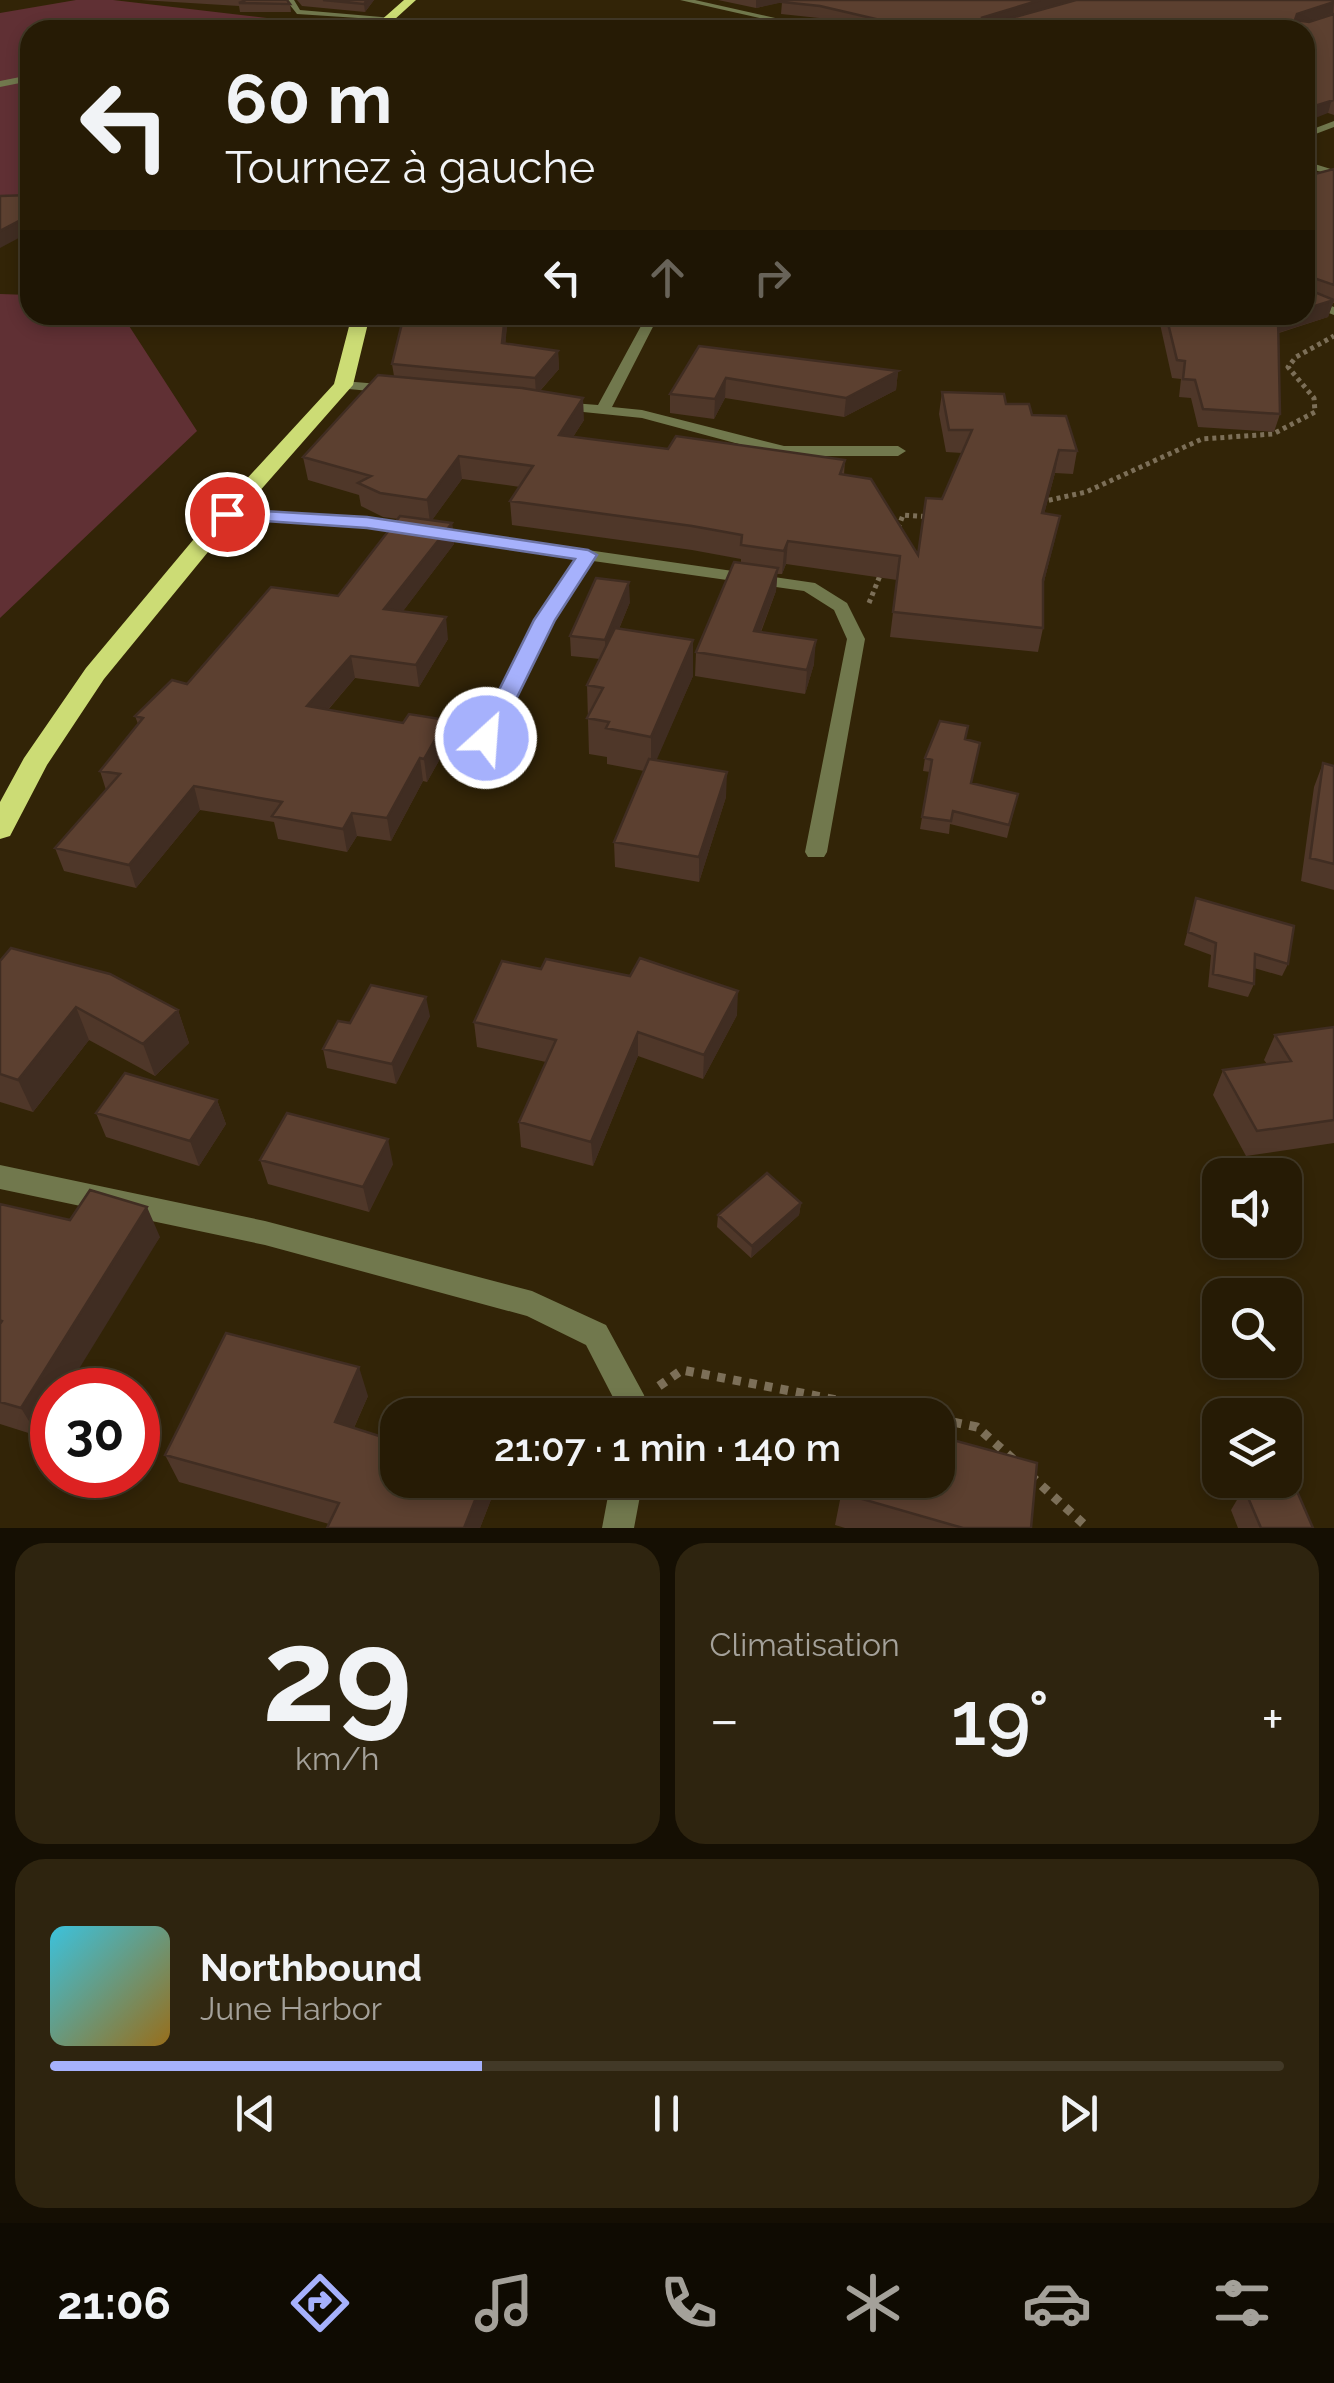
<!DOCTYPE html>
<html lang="fr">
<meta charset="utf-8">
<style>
:root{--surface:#261b05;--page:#2e240f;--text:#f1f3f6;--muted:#a4a19a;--line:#423927;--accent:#a6b1fc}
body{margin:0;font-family:Raleway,sans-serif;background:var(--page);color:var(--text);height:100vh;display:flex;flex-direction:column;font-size:38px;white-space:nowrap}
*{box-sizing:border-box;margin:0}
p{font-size:32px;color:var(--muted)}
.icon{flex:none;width:55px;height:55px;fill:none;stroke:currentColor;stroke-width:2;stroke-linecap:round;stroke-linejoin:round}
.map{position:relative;height:1528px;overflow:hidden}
.drawer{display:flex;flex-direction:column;gap:15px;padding:15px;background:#150f03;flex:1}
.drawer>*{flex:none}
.guide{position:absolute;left:20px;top:20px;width:1295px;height:305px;border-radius:30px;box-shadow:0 5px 15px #0003,0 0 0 2px var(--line);background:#261b05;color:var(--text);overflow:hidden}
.fabs{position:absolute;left:1202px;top:1158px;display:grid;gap:20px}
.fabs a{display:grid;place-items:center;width:100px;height:100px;border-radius:20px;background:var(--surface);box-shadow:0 5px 15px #0003,0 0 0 2px var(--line);font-size:50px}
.speed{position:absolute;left:30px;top:1368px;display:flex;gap:20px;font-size:50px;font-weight:700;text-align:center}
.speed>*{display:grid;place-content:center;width:130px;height:130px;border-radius:50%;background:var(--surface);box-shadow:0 5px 15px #0003,0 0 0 2px var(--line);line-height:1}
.speed .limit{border:15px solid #d22;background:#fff;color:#111}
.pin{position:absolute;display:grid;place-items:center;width:85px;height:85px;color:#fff;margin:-42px;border:5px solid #fff;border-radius:50%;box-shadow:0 2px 10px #0007}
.me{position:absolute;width:110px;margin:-55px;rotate:26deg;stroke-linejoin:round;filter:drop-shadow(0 0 8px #0008)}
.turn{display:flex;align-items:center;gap:35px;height:210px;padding:0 40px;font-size:45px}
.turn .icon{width:130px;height:130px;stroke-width:2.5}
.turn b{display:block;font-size:70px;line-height:85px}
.lanes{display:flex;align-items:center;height:95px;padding:0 40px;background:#0003;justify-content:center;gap:50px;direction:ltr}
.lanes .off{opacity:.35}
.big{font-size:75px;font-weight:600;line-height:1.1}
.drawer .tile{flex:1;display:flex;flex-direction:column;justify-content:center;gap:15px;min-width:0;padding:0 35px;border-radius:30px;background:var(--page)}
.drawer .dial{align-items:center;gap:0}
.dial b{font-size:130px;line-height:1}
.song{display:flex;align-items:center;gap:30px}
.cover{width:120px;height:120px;border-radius:15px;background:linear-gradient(135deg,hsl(190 70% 55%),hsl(40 70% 35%))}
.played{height:10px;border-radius:5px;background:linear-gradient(90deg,var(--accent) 35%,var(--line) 35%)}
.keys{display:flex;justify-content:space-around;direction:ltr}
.heat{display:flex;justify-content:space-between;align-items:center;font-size:55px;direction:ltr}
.drawer .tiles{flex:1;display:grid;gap:15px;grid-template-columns:1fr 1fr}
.tile:last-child{grid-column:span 2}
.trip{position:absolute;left:380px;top:1398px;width:575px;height:100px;border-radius:30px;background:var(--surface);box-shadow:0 5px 15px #0003,0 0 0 2px var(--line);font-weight:600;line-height:100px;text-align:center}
.tab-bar{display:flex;height:160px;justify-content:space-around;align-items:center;background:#0f0b02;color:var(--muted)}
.tab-bar .icon{width:70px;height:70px}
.tab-bar .on{color:var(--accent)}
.tab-bar b{font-size:45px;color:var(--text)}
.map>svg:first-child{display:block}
.green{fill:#603034}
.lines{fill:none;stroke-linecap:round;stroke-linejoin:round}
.path-far1{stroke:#7c6f58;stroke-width:5;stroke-dasharray:4 4;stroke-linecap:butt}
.path{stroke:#7c6f58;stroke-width:9;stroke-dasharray:8 8;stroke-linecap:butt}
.service{fill:#71784d;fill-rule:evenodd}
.minor{fill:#71784d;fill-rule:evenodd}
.trunk{fill:#ccdc75;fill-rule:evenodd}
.wall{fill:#4f3729}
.shaded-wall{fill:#402d22}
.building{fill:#5c4030;stroke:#402d22;stroke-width:2.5}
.route{fill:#a6b1fc;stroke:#6c73a4;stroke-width:2.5}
</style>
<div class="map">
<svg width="1334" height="1528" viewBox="0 0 1334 1528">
<rect width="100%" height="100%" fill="#322407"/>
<path class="green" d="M76,0h37l223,26 -4,4h-302v166l-30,23v-206z
M0,294l30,1v20h92l75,116 -197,187z"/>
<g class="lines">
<path class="path-far1" d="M1041,502l45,-10 116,-53 71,-5 42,-22 -1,-14 -26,-31 8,-10 38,-21
M898,528l5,-13 28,2
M869,603l12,-30"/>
<path class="path" d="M659,1386l23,-16 233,45
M938,1419l39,8 36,32
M1030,1475l58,53"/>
<path class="service" d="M286,0h8l6,10 93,8 -4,2 -92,-6z"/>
<path class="minor" d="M680,0h15l133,30h-16z
M30,75v6l-30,6v-6z
M1334,121v6l-29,11v-6z
M1305,161l29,9v6l-29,-9z
M1305,296l29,11v8l-29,-11z
M647,315h12l-47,92 30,3 142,36h114l8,5 -8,5h-114l-142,-38 -88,-9 -2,-3 7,-4 39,3z
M343,381l48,4 7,4 -7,4 -53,-5v-6z
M227,509l140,9 448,65 32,20 18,36 -38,213 -3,5h-16l-3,-5 42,-213 -13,-29 -30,-19 -211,-30 -40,59 -57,117 -10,6 -10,-6 59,-117 42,-62 -210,-30 -146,-11v-6z
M0,1165l265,56 267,70 74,34 38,70 4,20h-30v-8l-32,-62 -59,-29 -262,-71 -265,-56z
M611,1480h32l-9,48h-32z"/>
<path class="trunk" d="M404,0h12l-33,30h-13z
M352,315h18l-17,70 -118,134 -131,160 -57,86 -37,71 -10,3v-37l24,-44 62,-90 133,-159 115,-125z"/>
</g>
<path class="wall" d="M141,0h146l3,4 1,8h-51l-1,-6z
M297,0h77l-9,12 -63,-6z
M718,0h616v115l-6,-2 -23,-83h-436l-50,-12 -38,-4 1,-12 -26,6z
M1334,169v134h-1l-5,14 -49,16 1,81 -6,18 -76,-5 -7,-29 -12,-1 2,-18 -9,-1 -14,-63h147l10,-141z
M508,315l-3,29 53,7 1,18 -19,22 44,29 -11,17 95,12 177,11 -1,15 74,80 44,-102 -16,-1 -7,-38 3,-22 64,12 26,11 45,36 -4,23 -18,-1 -11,41 16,2 -17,70v42l-5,24 -148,-15 7,-57 -111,-16 -4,10h-5l-1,17 -15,41 53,32 -9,30 -110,-18 1,-24 45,-90v-3l-49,-9 -180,-25 -2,-24 10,-14 -58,-8 -30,41 20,3 2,21 -51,67 45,28 -29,48 -64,-9 -27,32 121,33 -22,39 -4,-1 -32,60 -34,-5 -10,16 -69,-13 -4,-17 -74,-12 -64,78 -72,-17 -9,-23 51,-58 -6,-19 38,-47 -3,-8 52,-32 151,-88 60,-77 -15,-2 -22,-11 -2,-11 -51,-15 -5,-23 91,-81 -2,-12z
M699,346l199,25 -2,19 -52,27 -119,-19 -11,21 -44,-6v-19z
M630,602l-11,27 74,47 -37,84 70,37 -27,85 -84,-15 -1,-25 30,-71 -37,-7v-7l-18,-3 -2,-69 13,-26 -29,-3 -1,-20z
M966,739l6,45 46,10 -11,44 -57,-14 -1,10 -29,-5 10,-57 -7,-1 2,-13z
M1323,763l11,3v124l-33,-9 13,-94z
M1196,898l92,66 -6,12 -28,-8v16l-6,13 -40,-10 3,-32 -27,-10z
M0,961l178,49 11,33 -34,33 -66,-36 -56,72 -33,-10z
M737,1015l-34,64 -65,-23 -45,110 -72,-19 -2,-25 27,-60 -69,-15 -3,-25z
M430,1016l-34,68 -69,-16 -4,-19 27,-26z
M1334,1027v116l-88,13 -33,-61 10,-25 44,-6 -3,-4 11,-25z
M217,1100l9,24 -27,42 -93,-29 -10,-24z
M260,1160l133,4 -24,48 -101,-28z
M801,1203l-2,12 -48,43 -34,-31 1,-12z
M0,1204l70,16 90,17 -108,153v23l-14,23 -38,-12z
M368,1396l-14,32 138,69 -12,31h-153l2,-4 -150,-42 -14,-27z
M844,1480l187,48h-186l-10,-3z
M1244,1488l69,40h-75l-7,-18z"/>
<path class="shaded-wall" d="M367,0h7l-9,12 -1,-8z
M756,0h37l-37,8z
M1040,0h37l-98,30 2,-12z
M1334,2l-1,11 -39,13 3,-12z
M1332,99l-4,14 -23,9v-13z
M30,215v17l-30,16v-17z
M1334,300l-6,17 -54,17 4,-17 8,-2h19v-6z
M505,315h3l-4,45 -2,-17z
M558,351l1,18 -23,26 -1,-17z
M898,371l-2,19 -52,27 2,-19z
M726,378l-1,20 -11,21 1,-20z
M583,398l1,22 -24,37 -1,-22z
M1059,450l-4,23 -17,64 4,-24z
M459,456l3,23 -32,44 -3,-23z
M1060,516l-5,24 -17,64 5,-24z
M452,523l2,21 -66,87 -4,-22z
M788,541l-2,23 -4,10 2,-23z
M778,568l-2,23 -24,63 2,-23z
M629,582l1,20 -24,58 -1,-20z
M446,617l2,22 -29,48 -3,-22z
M693,640v36l-42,97v-36z
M816,640l-2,24 -9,30 2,-24z
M351,656l4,22 -44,51 -4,-23z
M446,720l3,23 -22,39 -3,-23z
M420,758l3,23 -32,60 -4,-23z
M727,772l-1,25 -27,85v-25z
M194,786l6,24 -64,78 -7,-23z
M352,813l5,23 -10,16 -4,-23z
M738,991l-1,24 -34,64 1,-24z
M426,997l4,19 -34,68 -4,-20z
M76,1007l13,33 -56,72 -15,-32z
M178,1010l11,33 -34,33 -12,-32z
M638,1032v24l-45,110 -2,-24z
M217,1100l9,24 -27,42 -9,-25z
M388,1139l5,25 -24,48 -6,-25z
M801,1203l-2,12 -48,43 1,-12z
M147,1207l13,30 -94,153h-14v23l-14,23 -17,-28z
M359,1367l9,29 -24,54 -9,-28z
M483,1480h6l3,17 -12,31h-16z"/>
<path class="building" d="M246,0h41l3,4 -51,-1z
M323,0h44l-3,4z
M786,0h254l-59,18 19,3 76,-21h258v2l-37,12 -2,6 14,2 25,-8v86l-29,9v-79h-382l-103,-24 -38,-4z
M1334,169v116l-26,-9 -1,13 27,11 -29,9v-138l10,3z
M30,195v20l-30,16v-35z
M404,315h101l-3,28 56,8 -23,27 -143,-14z
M1166,315h120l-8,2 2,97 -77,-5 -8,-29 -12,-1 2,-18 -8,-1z
M699,346l199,25 -52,27 -120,-20 -11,21 -45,-5z
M378,375l144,13 61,10 -24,37 109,14 8,-13 169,24 -5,14 31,5 47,76 8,-57 16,1 30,-69h-23l-7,-38 62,2 2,10h23l3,11 34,1 11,35 -18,-1 -17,63 18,3 -17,64v48l-150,-16 7,-56 -112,-15 -4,10 -43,-6 1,-10 -50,-9 -182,-25 23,-35 -74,-10 -32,44 -47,-7 -22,-10 13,-7 -68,-19z
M400,516l52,7 -68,86 62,8 -30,48 -65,-9 -44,50 96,17 6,-9 37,6 -22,39 -4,-1 -33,60 -35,-5 -9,16 -71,-13 10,-14 -88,-16 -65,79 -74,-17 65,-74 -20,-3 43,-53 -8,-2 37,-36 15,4 84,-97 67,9z
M734,562l44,6 -24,63 62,9 -9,30 -111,-18z
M596,578l33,4 -24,58 -35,-4z
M615,628l78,12 -42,97 -45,-9 3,-6 -22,-4 16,-30 -16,-3z
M940,721l28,5 -3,13 15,4 -9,40 47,11 -9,31 -56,-14 -2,10 -29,-4 10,-57 -7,-2z
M649,759l78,13 -28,85 -85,-15z
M1323,763l11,3v98l-24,-6z
M1196,898l98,28 -6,38 -33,-10 -1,30 -41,-10 3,-31 -28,-11z
M11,948l99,26 68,36 -35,34 -67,-37 -58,73 -18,-6v-113z
M640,958l98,33 -34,64 -66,-23 -47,110 -72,-20 37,-82 -82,-18 28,-61 39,8 5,-10 84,17z
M371,985l55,12 -34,67 -69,-15 15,-28 12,2z
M1334,1027v93l-77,11 -34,-61 68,-9 -16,-26z
M125,1073l92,27 -27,41 -94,-28z
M287,1113l101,26 -25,48 -103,-27z
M767,1173l34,30 -49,43 -34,-31z
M90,1190l57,17 -126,201 -21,-6v-78l2,-3 -2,-1v-116l70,16z
M226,1333l133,34 -24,55 63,20v38h85l-19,48h-137l12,-25 -174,-48z
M938,1436l99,27 -6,65h-68l-122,-35 3,-13h94z
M1293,1482l20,46h-52l-17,-40z"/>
<path class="route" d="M227,509l140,8 221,33 9,5 -42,65 -58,118 -11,7 -11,-7 59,-118 41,-61 -208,-31 -146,-10v-7z"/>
</svg>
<div class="fabs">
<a><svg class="icon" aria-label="sound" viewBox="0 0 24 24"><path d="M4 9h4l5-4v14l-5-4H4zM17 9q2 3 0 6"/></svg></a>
<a><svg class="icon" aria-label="search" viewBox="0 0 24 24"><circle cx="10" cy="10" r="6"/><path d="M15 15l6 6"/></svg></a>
<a><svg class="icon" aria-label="layers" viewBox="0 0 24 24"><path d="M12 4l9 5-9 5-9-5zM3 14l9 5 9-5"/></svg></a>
</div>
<div class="speed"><div class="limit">30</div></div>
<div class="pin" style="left:227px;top:514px;background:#d93025"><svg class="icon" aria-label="arrive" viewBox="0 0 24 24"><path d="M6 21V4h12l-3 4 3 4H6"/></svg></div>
<svg class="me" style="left:486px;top:738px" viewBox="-20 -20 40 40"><circle r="17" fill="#a6b1fc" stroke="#fff" stroke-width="3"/><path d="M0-11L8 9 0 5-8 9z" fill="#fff"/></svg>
<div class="trip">21:07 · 1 min · 140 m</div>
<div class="guide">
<div class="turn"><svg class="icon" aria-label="left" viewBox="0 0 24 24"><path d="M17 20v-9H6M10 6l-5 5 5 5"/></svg><div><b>60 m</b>Tournez à gauche</div></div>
<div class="lanes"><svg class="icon" aria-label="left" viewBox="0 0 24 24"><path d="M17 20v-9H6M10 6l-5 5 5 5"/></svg><svg class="icon off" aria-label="ahead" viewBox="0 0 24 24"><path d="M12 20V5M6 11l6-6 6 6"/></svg><svg class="icon off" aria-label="right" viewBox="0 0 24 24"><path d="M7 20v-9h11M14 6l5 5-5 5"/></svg></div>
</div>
</div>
<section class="drawer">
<div class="tiles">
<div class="tile dial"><b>29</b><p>km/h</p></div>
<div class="tile"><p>Climatisation</p>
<div class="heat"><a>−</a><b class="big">19°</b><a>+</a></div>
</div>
<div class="tile">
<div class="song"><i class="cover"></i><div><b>Northbound</b><p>June Harbor</p></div></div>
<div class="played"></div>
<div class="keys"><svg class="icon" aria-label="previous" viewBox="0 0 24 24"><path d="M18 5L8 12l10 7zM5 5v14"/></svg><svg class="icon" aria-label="pause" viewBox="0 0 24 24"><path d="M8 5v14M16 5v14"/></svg><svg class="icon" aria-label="next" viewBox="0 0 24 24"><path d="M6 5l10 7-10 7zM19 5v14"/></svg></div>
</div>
</div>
</section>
<nav class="tab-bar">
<b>21:06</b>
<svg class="icon on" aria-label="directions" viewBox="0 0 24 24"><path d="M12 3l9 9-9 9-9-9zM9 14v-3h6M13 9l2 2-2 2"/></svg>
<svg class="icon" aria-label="music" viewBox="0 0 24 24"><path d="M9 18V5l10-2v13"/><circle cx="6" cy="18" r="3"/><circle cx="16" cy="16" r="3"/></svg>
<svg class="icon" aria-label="phone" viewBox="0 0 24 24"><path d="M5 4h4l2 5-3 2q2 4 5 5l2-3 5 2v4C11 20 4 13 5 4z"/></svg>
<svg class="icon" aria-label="climate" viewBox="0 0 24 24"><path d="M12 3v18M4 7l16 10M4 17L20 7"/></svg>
<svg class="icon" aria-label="car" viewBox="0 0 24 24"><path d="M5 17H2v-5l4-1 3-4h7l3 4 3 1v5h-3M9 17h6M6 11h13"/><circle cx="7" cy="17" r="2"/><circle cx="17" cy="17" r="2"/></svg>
<svg class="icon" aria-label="filters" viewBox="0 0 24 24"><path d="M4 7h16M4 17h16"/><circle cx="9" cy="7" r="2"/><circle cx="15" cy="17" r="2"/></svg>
</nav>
